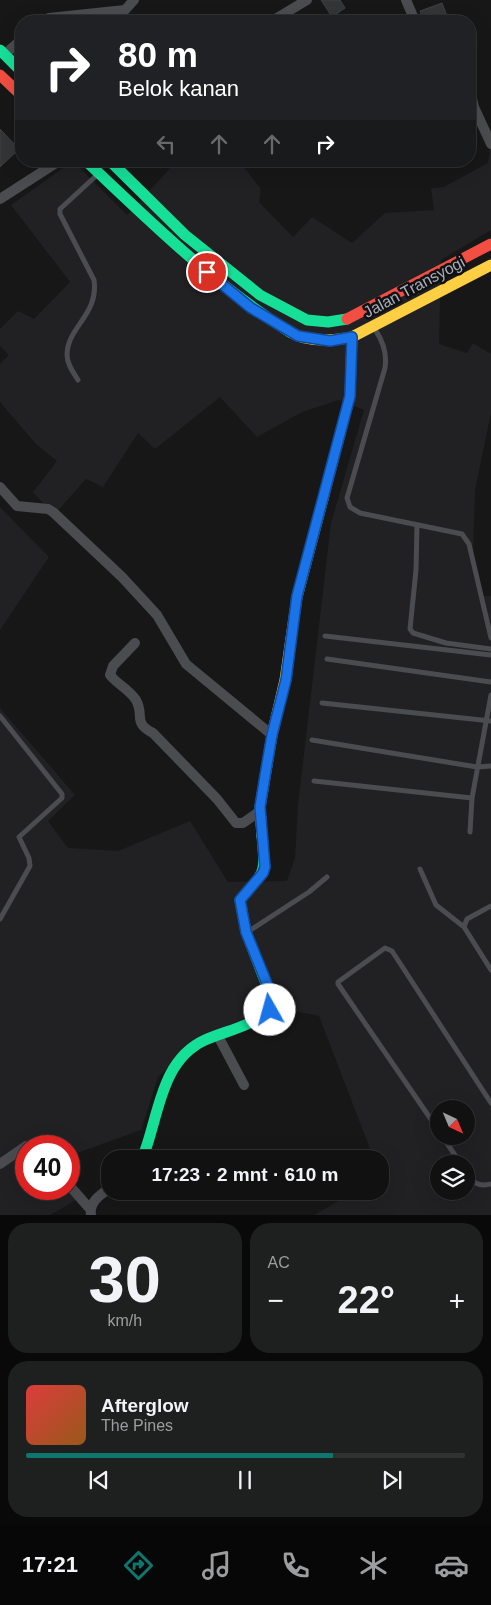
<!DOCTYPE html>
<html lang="id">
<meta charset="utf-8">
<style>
:root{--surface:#111;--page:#1e1f1f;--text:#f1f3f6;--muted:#9c9d9f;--line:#303131;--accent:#0f766e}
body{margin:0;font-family:Arial,sans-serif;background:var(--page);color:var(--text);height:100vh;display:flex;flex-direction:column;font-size:19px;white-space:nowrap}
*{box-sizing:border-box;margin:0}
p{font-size:16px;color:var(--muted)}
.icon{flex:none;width:28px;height:28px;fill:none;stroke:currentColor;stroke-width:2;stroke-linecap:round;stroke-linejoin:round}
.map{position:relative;height:1215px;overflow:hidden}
.side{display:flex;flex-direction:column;gap:8px;padding:8px;background:#090909;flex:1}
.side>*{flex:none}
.top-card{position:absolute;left:15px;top:15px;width:461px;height:152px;border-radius:20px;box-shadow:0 5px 20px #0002,0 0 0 1px var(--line);background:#202124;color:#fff;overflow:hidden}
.needle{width:32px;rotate:136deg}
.buttons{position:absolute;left:430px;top:1100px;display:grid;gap:10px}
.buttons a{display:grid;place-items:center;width:45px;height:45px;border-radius:50%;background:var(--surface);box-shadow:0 5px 20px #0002,0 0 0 1px var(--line);font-size:25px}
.speed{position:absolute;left:15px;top:1135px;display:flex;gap:10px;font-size:25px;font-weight:700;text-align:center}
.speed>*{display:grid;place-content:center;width:65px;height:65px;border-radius:50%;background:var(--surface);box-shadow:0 5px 20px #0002,0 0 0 1px var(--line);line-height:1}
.speed .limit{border:8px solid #d22;background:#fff;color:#111}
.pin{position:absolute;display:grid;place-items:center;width:42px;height:42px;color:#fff;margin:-21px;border:2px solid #fff;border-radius:50%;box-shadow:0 1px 5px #0007}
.me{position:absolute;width:55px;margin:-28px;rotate:353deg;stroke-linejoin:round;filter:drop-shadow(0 0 4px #0008)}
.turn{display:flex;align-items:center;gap:18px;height:105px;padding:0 20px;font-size:22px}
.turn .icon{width:65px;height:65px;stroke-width:2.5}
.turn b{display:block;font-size:35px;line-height:42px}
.lanes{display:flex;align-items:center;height:48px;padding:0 20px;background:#0003;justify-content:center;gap:25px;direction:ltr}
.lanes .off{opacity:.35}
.big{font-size:38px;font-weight:800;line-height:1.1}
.side .card{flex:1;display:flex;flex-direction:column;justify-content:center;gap:8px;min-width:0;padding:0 18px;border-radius:20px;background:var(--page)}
.side .dial{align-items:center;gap:0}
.dial b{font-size:65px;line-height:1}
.song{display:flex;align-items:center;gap:15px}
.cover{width:60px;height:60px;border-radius:8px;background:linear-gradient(135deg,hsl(0 70% 55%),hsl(30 70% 35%))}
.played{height:5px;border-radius:2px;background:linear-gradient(90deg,var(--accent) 70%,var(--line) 70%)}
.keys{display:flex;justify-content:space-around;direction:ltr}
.heat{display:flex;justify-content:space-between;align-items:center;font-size:28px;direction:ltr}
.side .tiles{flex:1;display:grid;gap:8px;grid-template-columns:1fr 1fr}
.card:last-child{grid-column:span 2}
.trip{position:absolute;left:101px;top:1150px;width:288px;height:50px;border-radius:20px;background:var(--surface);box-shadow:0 5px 20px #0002,0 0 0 1px var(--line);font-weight:800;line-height:50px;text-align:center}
.tab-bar{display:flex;height:80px;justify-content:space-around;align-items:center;background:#070707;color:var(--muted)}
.tab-bar .icon{width:35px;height:35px}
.tab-bar .active{color:var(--accent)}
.tab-bar b{font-size:22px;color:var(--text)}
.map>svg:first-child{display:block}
.built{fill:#212124;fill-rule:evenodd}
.building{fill:#343537;stroke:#3f4043}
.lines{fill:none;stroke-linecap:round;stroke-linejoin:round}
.lane{stroke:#4b4c50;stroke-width:5}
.street{stroke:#4b4c50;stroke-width:10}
.fast{stroke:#16e098;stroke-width:11}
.slow{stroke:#ffcf43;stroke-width:11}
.jam{stroke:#f24e42;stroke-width:11}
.route-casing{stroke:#114b97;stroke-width:12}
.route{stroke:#1a73e8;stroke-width:9}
.labels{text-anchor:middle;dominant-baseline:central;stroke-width:5;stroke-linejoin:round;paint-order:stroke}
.street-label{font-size:16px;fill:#a8adb8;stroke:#111113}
</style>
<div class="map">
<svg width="491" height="1215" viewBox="0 0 491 1215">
<rect width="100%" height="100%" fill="#171717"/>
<path class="built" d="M491,140v90l-50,30 -2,84 28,9 6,-10 18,11v59l-16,77 -2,65 6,41h12v619h-177l42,-24h24v-32h-6l-55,-143 -38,-8 -48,29 -45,13 -30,27 -17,53 -72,26v-10h-43v43h43l7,11 -26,15h-50v-507l75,87 -27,26 20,27 50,3 72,-30 38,61 59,-1 8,-23 3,-53 33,-282 33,-113 -25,-10 -37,12 -45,25 -37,-40 -65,52 -17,-16 -35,54 -17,-8 -32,36 -21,-23 24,-31 -21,-17 -36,-42v-38l9,-9 -9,-9v-17l18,-18 16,8 36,-37 -59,-77 62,-44 54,54 47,-51 -2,-3h67l22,28 -2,13 34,35 19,-20 40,26 33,-30 49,-3 -3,-22 13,-1 44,-24zM439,1109h27v27h-27zM439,1164h27v27h-27z
M0,507l49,50 -49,73z"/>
<path class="building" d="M321,0h19l5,8 -13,9z
M442,3l7,18h-25l-4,-10z
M0,129l19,20 -19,18z"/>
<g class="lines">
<path class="lane" d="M376,331c8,12 11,23 9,37l-38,130 3,9 10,6 102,21 7,10 22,94
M78,380c-5,-8 -11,-16 -11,-25 0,-28 32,-40 27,-75l-34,-66v-5l37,-34
M417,525l-1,45 -6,59 3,4 33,10 45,6
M325,636l166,19
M327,659l164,23
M322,703l169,18
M0,716l62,78v4l-43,39 10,21 1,8 -30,53
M312,740l165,27 14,-1
M314,781l158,17
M470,832l2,-34 19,-103
M420,869l16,36 28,22
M491,906l-24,13 -3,8 27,43
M249,931l60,-39 18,-15
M439,1131l-101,-147v-2l47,-34 7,3 99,152
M442,1136l19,28
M466,1172c8,11 11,15 25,12"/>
<path class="street" d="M406,0l9,21
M45,21l4,-3 76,-8 9,-10
M272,21l35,-21
M5,54l16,-14
M470,90l4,17 17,37
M0,199l59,-38
M0,487l17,19 31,3 5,3 69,65 35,38 29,49 86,71
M135,643l-22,23 -3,9c8,10 19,14 26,25 9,16 -4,22 17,33l64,66 19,24h7l17,-12
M218,1036l26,49
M0,1164l26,-18h6
M69,1185l21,24
M91,1215c-2,-13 9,-20 19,-27"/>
<path class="fast" d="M0,50l21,21
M86,161c65,61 128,124 204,171
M110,161l75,74 75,60 47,25 21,2 19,-3
M142,1159c17,-40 17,-98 63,-119 23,-10 46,-13 65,-31l-1,-18 -23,-59 -6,-32c25,-29 26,-25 22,-64"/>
<path class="slow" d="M290,332c18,11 42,9 62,5l139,-72
M262,836l-2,-29 12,-72 13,-55 12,-83 27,-102"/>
<path class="jam" d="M0,75l21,20
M347,319l144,-75
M324,495l26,-99 2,-59"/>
</g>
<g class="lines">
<g class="route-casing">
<path id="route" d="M207,272l44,36 47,28 32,5 22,-4 -2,59 -53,200 -11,84 -14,55 -7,41 -5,31 5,60 -2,6 -23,27 6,32 24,59v19"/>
</g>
<use href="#route" class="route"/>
</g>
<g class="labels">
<g class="street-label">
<text transform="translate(414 287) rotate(-28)">Jalan Transyogi</text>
</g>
</g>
</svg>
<div class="buttons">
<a><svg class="needle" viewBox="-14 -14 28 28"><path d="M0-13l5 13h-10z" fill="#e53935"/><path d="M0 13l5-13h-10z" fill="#9c9d9f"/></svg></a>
<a><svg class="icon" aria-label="layers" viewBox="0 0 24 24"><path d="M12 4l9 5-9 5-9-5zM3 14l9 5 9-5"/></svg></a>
</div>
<div class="speed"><div class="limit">40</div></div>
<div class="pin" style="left:207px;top:272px;background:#d93025"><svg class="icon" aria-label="arrive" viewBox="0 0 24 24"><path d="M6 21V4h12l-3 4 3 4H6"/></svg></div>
<svg class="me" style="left:270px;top:1010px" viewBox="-20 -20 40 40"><circle r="19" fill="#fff"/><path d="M0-13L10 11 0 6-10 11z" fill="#1a73e8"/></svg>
<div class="trip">17:23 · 2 mnt · 610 m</div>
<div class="top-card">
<div class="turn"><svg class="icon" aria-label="right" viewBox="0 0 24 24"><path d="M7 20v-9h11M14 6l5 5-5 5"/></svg><div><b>80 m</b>Belok kanan</div></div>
<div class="lanes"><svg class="icon off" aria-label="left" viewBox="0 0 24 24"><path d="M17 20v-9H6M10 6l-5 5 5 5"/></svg><svg class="icon off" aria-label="ahead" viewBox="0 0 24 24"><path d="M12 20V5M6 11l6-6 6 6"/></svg><svg class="icon off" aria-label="ahead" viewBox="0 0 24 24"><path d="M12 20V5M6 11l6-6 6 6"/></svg><svg class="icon" aria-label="right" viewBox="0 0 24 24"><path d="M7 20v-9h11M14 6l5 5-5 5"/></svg></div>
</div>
</div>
<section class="side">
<div class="tiles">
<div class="card dial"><b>30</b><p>km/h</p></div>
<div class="card"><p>AC</p>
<div class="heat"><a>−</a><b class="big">22°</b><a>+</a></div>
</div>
<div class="card">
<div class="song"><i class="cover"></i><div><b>Afterglow</b><p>The Pines</p></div></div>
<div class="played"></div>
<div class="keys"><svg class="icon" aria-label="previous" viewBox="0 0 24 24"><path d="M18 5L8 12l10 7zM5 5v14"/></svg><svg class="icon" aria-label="pause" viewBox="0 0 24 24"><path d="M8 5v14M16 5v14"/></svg><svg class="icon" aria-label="next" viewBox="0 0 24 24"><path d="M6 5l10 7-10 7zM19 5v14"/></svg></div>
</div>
</div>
</section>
<nav class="tab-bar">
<b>17:21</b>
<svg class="icon active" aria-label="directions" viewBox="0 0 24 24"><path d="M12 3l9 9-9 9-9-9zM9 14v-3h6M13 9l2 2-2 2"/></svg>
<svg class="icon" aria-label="music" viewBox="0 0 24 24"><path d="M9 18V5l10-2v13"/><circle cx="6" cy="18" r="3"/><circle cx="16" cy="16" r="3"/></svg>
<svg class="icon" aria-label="phone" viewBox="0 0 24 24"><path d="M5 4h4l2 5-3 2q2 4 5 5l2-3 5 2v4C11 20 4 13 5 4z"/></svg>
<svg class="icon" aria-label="climate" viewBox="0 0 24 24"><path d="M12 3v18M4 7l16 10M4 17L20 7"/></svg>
<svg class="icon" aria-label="car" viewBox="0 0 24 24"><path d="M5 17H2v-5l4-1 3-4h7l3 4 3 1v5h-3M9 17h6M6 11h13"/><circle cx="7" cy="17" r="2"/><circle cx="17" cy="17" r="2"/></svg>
</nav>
